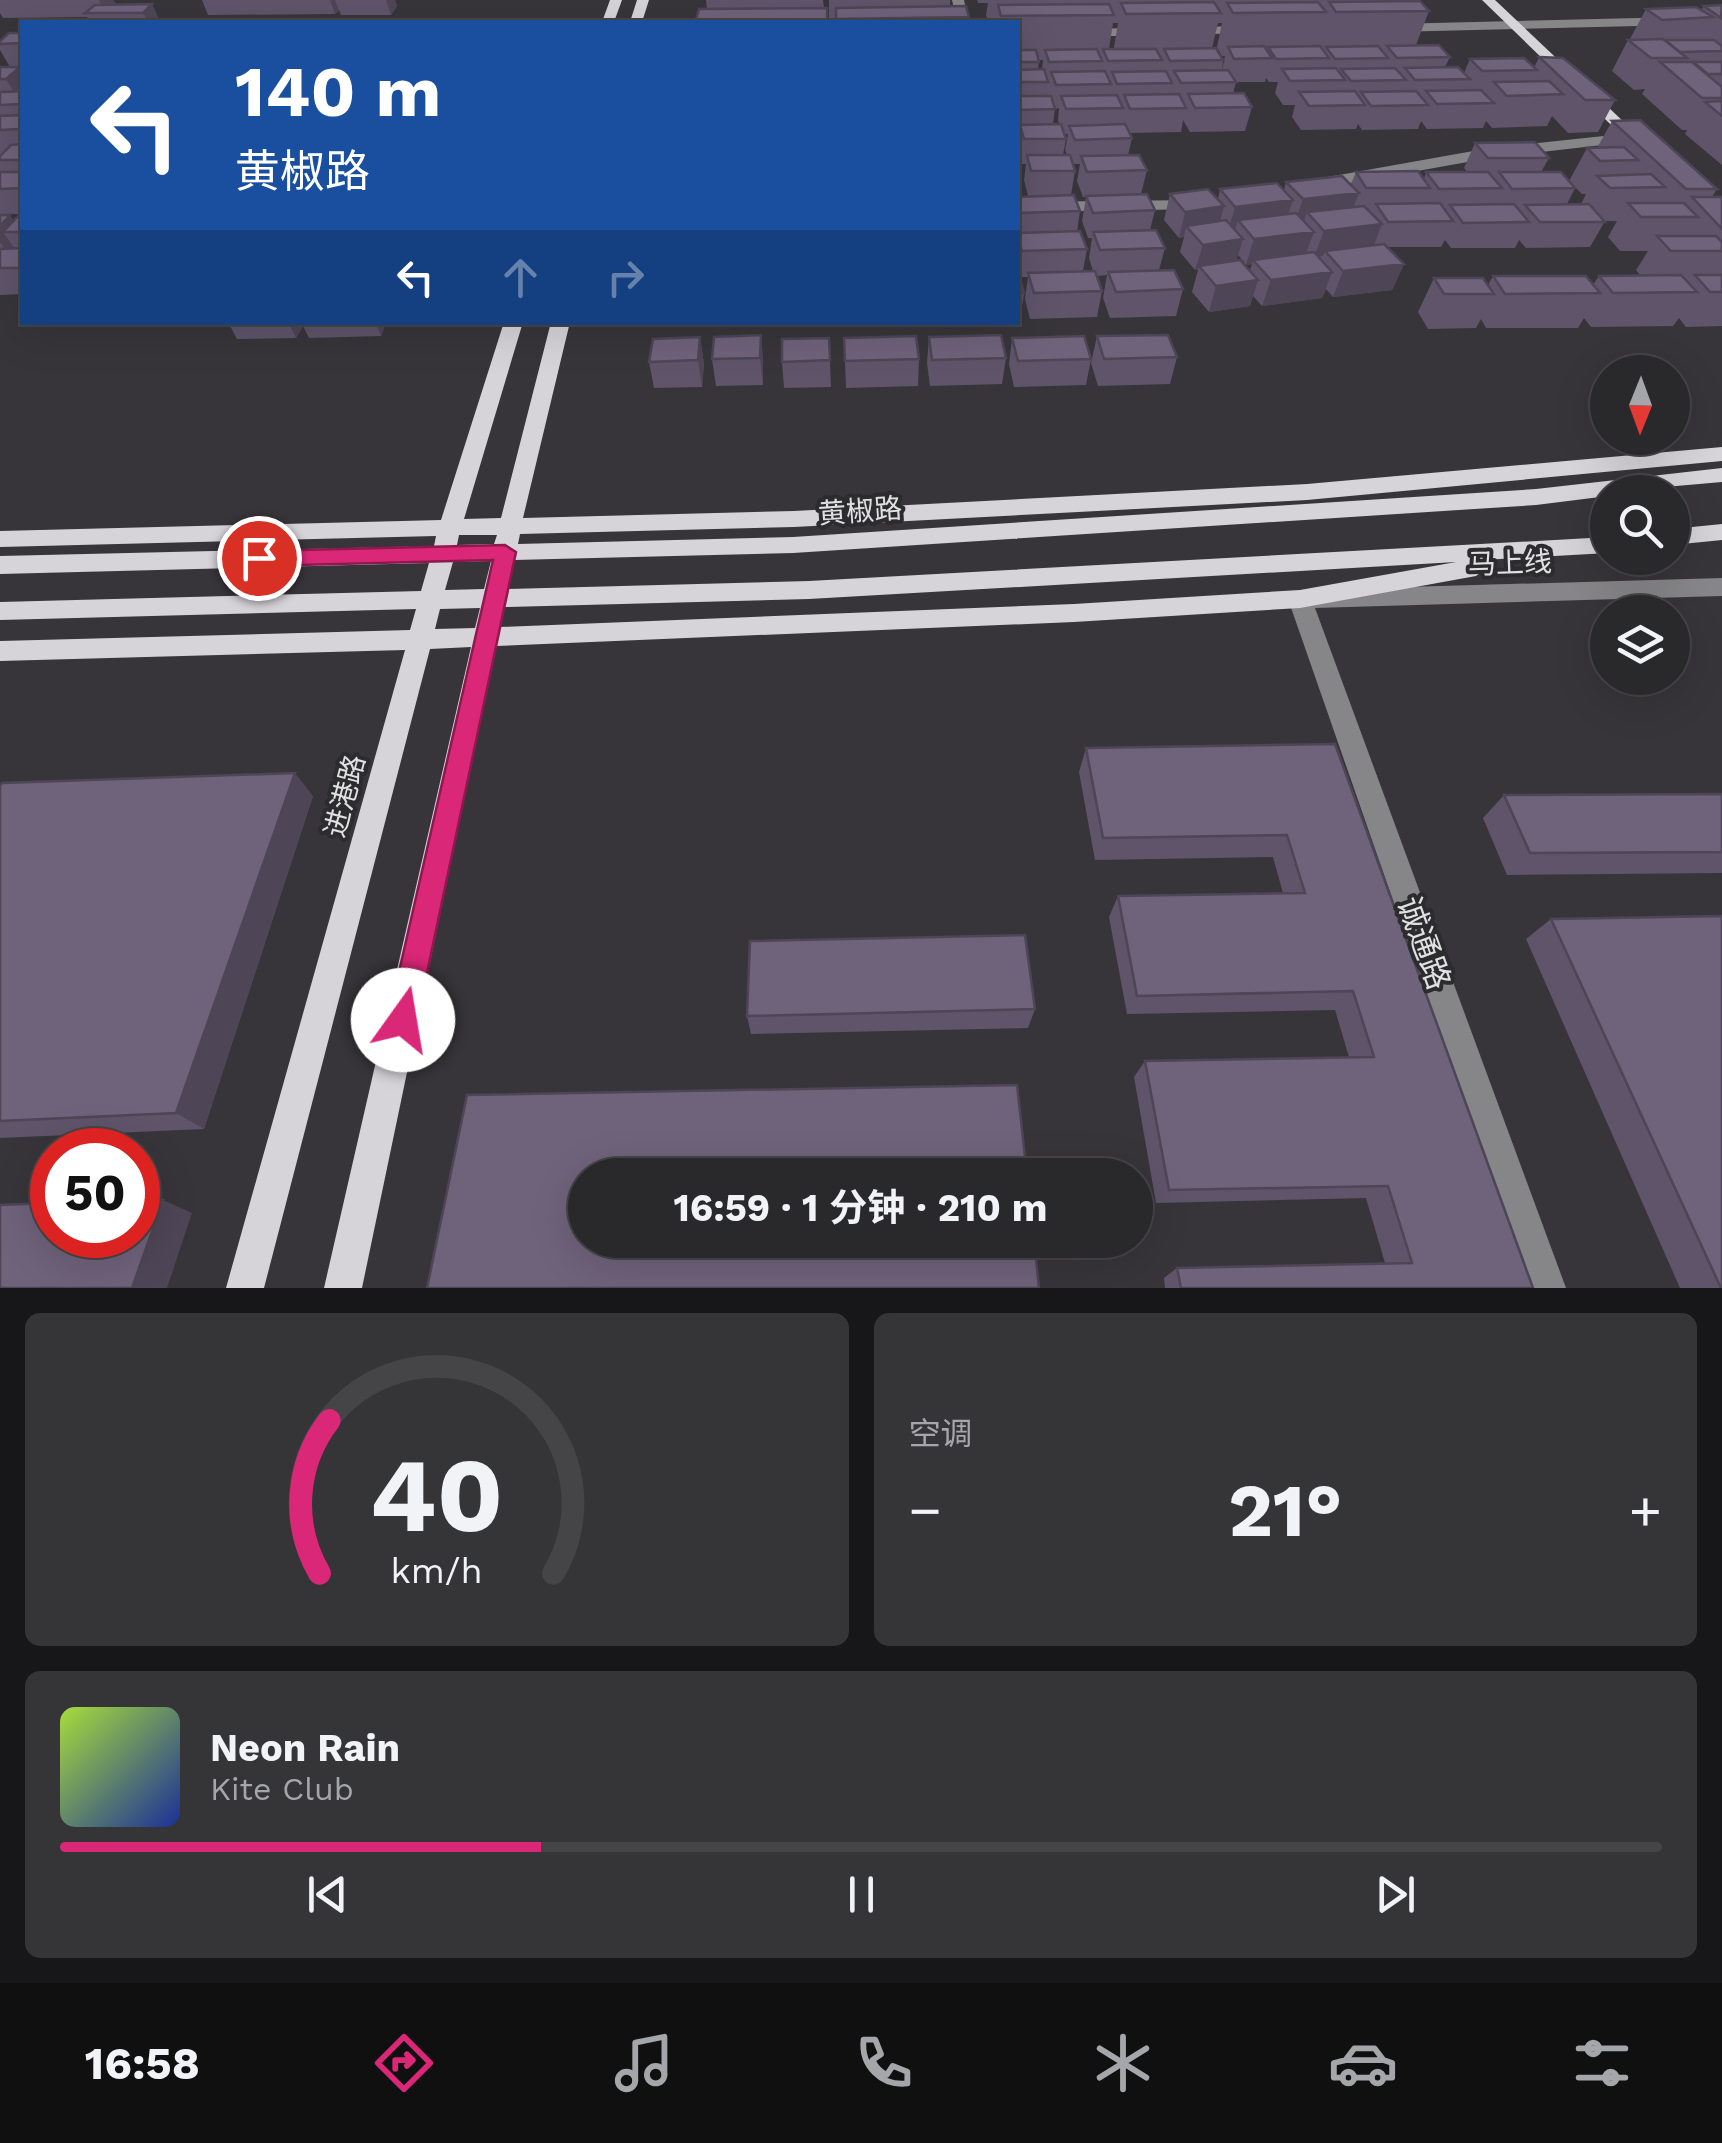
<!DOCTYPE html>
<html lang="zh">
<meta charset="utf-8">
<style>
:root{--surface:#29282b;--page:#353437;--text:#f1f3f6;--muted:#a5a6a9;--line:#454447;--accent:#db2777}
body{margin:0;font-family:"Work Sans","Noto Sans SC",sans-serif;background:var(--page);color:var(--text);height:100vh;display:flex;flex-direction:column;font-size:38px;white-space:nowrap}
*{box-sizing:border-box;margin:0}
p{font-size:32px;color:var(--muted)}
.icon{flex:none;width:55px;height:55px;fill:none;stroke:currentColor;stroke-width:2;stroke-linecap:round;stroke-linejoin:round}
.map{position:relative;height:1288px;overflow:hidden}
.panel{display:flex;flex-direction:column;gap:25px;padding:25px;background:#171618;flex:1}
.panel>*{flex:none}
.top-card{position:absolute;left:20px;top:20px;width:1000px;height:305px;border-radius:0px;box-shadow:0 10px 40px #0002,0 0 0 2px var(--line);background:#1a4fa0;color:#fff;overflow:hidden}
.needle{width:65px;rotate:181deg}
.controls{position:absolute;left:1590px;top:355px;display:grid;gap:20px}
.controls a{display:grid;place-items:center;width:100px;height:100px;border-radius:50%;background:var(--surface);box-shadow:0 10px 40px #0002,0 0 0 2px var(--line);font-size:50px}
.speed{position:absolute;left:30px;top:1128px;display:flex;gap:20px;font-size:50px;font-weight:700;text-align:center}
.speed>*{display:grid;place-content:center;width:130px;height:130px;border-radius:50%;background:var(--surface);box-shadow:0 10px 40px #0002,0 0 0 2px var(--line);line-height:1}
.speed .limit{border:15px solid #d22;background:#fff;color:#111}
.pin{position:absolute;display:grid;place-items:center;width:85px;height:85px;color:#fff;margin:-42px;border:5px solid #fff;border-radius:50%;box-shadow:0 2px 10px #0007}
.me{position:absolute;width:110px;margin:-55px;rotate:13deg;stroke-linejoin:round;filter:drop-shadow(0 0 8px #0008)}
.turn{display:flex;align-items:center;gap:35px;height:210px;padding:0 50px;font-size:45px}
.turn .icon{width:130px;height:130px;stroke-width:2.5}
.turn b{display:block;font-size:70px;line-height:85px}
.lanes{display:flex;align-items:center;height:95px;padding:0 50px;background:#0003;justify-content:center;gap:50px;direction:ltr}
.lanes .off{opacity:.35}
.big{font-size:75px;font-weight:700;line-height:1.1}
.panel .widget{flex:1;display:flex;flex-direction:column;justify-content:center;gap:15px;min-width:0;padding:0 35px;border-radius:15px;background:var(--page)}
.panel .dial{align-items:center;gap:0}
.dial svg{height:260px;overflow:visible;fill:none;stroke:var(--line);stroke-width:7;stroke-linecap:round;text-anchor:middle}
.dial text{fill:var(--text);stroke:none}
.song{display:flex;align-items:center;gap:30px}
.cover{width:120px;height:120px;border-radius:15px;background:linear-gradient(135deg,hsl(80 70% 55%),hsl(230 70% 35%))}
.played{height:10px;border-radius:5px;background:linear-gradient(90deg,var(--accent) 30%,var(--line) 30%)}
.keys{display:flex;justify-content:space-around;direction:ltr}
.heat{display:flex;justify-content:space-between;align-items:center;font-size:55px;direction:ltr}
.panel .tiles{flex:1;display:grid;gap:25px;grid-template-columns:1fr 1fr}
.widget:last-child{grid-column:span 2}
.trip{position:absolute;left:568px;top:1158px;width:585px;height:100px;border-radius:50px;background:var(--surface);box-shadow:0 10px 40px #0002,0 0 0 2px var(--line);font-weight:700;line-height:100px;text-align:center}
.tabs{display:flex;height:160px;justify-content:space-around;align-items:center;background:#101011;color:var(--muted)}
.tabs .icon{width:70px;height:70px}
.tabs .active{color:var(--accent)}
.tabs b{font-size:45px;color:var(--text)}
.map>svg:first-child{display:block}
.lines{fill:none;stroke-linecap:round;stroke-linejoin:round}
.minor{fill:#868587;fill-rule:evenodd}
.major{fill:#d6d4d9;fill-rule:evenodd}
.wall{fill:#5f546a;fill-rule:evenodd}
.shaded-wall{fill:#4e4556}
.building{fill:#6f627b;stroke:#4e4556;stroke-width:2.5}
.route{fill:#db2777;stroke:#8e194d;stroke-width:2.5}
.labels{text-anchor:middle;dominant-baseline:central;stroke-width:8;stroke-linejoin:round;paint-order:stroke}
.street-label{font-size:28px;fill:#e1e0e2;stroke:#2c2b2e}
.near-street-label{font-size:32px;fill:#e1e0e2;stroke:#2c2b2e}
</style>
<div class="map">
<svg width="1722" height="1288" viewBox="0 0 1722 1288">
<rect width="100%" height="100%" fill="#373539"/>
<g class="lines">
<path class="minor" d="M952,0h12l5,22h-12z
M1722,16v8l-330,8 -7,-4 7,-4z
M1252,26l7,4 -2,3 -239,5v-8z
M1632,133l8,5 -3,3 -147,17 -179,32 -8,-5 8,-5 179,-32z
M1197,200l6,1v8l-185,3v-10z
M1722,578v18l-407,12 251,680h-38l-240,-689 12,-9z"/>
<path class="major" d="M610,0h12l-8,22h-12z
M637,0h12l-7,22h-12z
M1482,0h13l150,142v6h-10z
M504,322h19l-59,197 37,-1 50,-196h19l-47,196 271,-7 513,-27 415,-37v14l-415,39 -513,27 -274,7 -2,10 275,-7 743,-48 186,-21v14l-114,10v4l-72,9 -743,48 -279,7 -6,29 301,-8 799,-44v16l-125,7 5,7 -12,9 -176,32 -226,14 -578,24 -134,642h-38l147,-641 -41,2 -166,639h-38l179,-638 -405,11v-20l410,-11 6,-21 -416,11v-18l421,-11 8,-28 -429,11v-18l434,-10 2,-10 -436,11v-16l441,-11zM459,535h38l-3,9 -37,1zM491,561l-7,28 -39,1 8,-28zM1456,562l-156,28 -226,14 -574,23 4,-20 305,-8zM480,608l-5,20 -40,1 5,-20z
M1722,524v16l-50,5v-16z"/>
</g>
<path class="wall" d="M0,0h113l3,4h36l8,18h-70l-3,-5 -84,1 -3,-5z
M202,0h193l2,6 -6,9h-50l-2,-5 -4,4 -127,1z
M706,0h117l1,8h3v14h-130l-1,-2 11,-11z
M829,0h121v7l19,10 -1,5h-139z
M977,0h417v2l35,9 -13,34 34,12 -5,10 19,6 6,-14 64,9 5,-11 76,43 -17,32 -30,1 -16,-17 -5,10 -55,2 -6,-7 -3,7 -56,1 -6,-8 -3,8 -56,1 -4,-6 -2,5 -55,1 -9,-13 3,-12h-12l-8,-12 3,-11h-9l-3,-4 -1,4h-29l-3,12 19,13 -7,24 -55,1 -7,-12 -2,12 -52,1 3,5 -4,17 19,15 -6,24 14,16 -5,20 15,18 -6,22 24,19 -7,27 -66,2 -7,-20 4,-23 -10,1 5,15 -5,26 -67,2 -5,-20 3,-22h-9l5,16 -4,26h-2v-122l10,-1 -4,-16 2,-16h-5l-3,-15 1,-15h-1v-112h-30l-2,-7 2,-12h-10zM1113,23h5l-4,24 1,2h-6zM1218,23h4l-5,24 5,9h3l-3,14 1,-10 -11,-12zM1039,60h4l-1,9h-4zM1059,108l-1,12 1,4h-6l2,-15zM1064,134h4l-3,16 2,5h-4l3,-16zM1073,164h7l-3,17 6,16h3l-4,24 6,17h4l-3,20 4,13h-10l4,-22 -10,-18 3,-20 -9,-16 4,-24z
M1722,5v160l-37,-31 2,-4h-5l-40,-36 3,-5 -11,1 -22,-19 16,-31h3l-1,-1 16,-30 55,1 3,-4z
M22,33v181h-22v-147h10l-10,-17v-9z
M1612,121l105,68 -5,8h10v129l-36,1 -7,-9 -6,8 -82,1 -7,-9 -6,10h-92l-5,-9 -5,9 -48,1 -10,-17 16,-34 54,7 5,-9 100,9 6,-9 41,-1 -4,-5 12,-19h-28l-12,-14 9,-16h-12l-15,26 -64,1 -7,-8 -4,8h-64l-6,-8 -4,7h-53l16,17 -12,26 -59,7 -7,-8 -4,9 -60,8 -9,-10 -3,10 -41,6 -17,-20 6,-22h-3l-15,-18 4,-15 -5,1 -15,-18 6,-26 48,5 2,-10 64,1 2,-8 65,2 5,-12 68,7 2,-7h41l-3,-4 11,-25 74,15 -8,14 34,16 -8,16h14l5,-10h-4l-13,-13 18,-33h10zM1238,255l8,10 6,-1 -2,6 -14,-10z
M22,214v80l-22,1v-80l14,5z
M228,322h158l-5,14 -72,2 -6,-12 -7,12 -59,1z
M663,322h45l-44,3z
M761,335l2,27v23l-47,1 -4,-27z
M1097,336l80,21 -7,27 -72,2 -7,-23z
M700,337l4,27 -2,23 -48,1 -5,-26z
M929,337l77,21 -4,26 -72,2 -3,-23z
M829,338l2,49 -47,1 -2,-26z
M844,338l75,21 -1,27 -72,2z
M1012,338l79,21 -5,26 -72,2 -5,-23z
M1335,744l198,544h-368l-1,-10 13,-10 208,-5 -19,-65 -210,5 -22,-126 11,-16 204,-4 -14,-47 -208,4 -18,-97 9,-21 165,-3 -10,-36 -178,3 -16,-88 7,-24z
M0,786l313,10 -109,333 -204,9z
M1722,794v79l-215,2 -24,-57 21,-23z
M1551,919l171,369h-42l-154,-349z
M1035,1009l-7,19 -277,6 -4,-18z"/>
<path class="shaded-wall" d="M99,0h14l4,7 -12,6z
M330,0h5l4,10 -4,4z
M386,0h9l2,6 -6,9z
M152,4l8,18h-12l-5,-9z
M20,67l2,4v7h-4l4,8v15l-1,2 -15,-24z
M1359,193l-10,25 -42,-6 -4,12 -9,1 9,-26z
M1293,200l-9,26 -46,-6 -3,11 -7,1 7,-25z
M1224,206l-7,26 -31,-6 -2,11 -5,1 6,-26z
M10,215l12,17h-19l14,20 -5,7 -12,-17v-16z
M1382,224l-10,26 -47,1 -2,5 -9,1 10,-26z
M1314,232l-10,26 -51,2 -1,4 -6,1 8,-26z
M1243,239l-8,26 -36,1 -1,4h-3l8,-25z
M1404,264l-12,26 -59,7 10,-26z
M1332,272l-10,26 -60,8 9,-26z
M1258,280l-8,26 -41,6 7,-26z
M288,322h13l2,4 -7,12z
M375,322h11l-5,14z
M761,335l2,27v23l-3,-27z
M700,337l4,27 -2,23 -4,-27z
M295,773l18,23 -109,333 -28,-16z
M163,1200l29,13 -25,75h-35z"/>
<path class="building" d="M1420,1l9,10 -93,1 -7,-10z
M1214,2l7,11 -95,1 -5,-11z
M1318,2l8,10 -93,1 -6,-10z
M152,4l-9,9h-58l10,-8z
M1109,4l5,11 -113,1 -3,-11z
M1722,5l-1,13 -17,-12z
M966,6l3,11 -133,2v-11z
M1696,7l17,10 -51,3 -16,-11z
M827,8v11l-131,1 3,-11z
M9,33h13v10l-22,1v-3z
M1663,39l24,19h-36l-23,-18z
M1665,40h49l8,6v5l-42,1z
M1439,45l11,12 -53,1 -10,-12z
M1264,46l8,12 -38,1 -6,-12z
M1320,46l9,12 -53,1 -8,-12z
M1378,46l10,12 -53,1 -9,-12z
M1216,48l7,12 -53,1 -6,-12z
M1097,49l5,12 -53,1 -4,-12z
M1103,49h53l6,11 -54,1z
M1018,50h18l3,12h-21z
M1539,57l24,1 52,42h-30z
M1524,58l13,12 -55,1 -12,-12z
M1660,62h32l30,25v11h-20z
M1693,62h29v12h-14z
M0,67h20l-14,12h-6z
M1458,67l12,12 -55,1 -10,-12z
M1336,68l9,12 -55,1 -8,-12z
M1395,68l11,12 -55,1 -10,-12z
M1044,69l4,13h-30v-12z
M1228,70l8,12 -55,1 -7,-12z
M1105,71l6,13 -55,1 -5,-13z
M1166,71l6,12 -55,1 -5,-12z
M1549,81l14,13 -56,2 -13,-14z
M1481,90l13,13 -57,1 -11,-13z
M22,91v13l-22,1v-12l2,-1z
M1355,91l10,14 -56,1 -10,-14z
M1416,91l12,14 -57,1 -10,-14z
M1244,93l8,14 -57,1 -7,-14z
M1179,94l7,14 -56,1 -6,-14z
M1117,95l6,13 -57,1 -5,-13z
M1018,96h33l4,13 -37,1z
M1722,101v15l-17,-14z
M22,115v12l-2,2 -20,1v-14z
M1640,120l77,69h-31l-74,-68z
M1061,124l5,15h-42l-4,-14z
M1125,124l7,14 -57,2 -6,-14z
M1535,142l14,16h-61l-13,-15z
M22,144v16h-22v-4l11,-11z
M1624,147l14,13 -38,1 -13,-13z
M1027,155h43l5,16h-44z
M1139,155l8,15 -60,2 -6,-16z
M1418,171l12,17h-64l-10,-16z
M0,172h22v16l-22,1z
M1426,172h62l14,16 -63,1z
M1499,172h62l14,16 -63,1z
M1651,174l14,13 -55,1 -13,-12z
M1342,176l17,17 -56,6 -17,-17z
M1277,183l16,17 -58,7 -15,-18z
M1208,189l16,17 -39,6 -15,-18z
M1147,194l8,16 -62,3 -7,-17z
M1074,195l6,16 -62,2v-16z
M1692,197h30v32z
M1440,203l13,18 -65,1 -12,-18z
M1628,203h56l14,14h-57z
M1514,204l15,18 -66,1 -13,-18z
M1589,204l16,18h-65l-15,-17z
M1364,206l18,18 -58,7 -17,-19z
M1296,213l18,19 -60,7 -16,-19z
M20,214h2v18h-19z
M0,215h10l-10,11z
M1226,220l17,19 -40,6 -17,-19z
M1156,230l9,18 -65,2 -7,-18z
M1080,231l7,18 -65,2 -4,-16v-2z
M1657,236h59l6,6v9h-51z
M1384,244l20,20 -61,7 -18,-20z
M22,248v20h-22v-19z
M1314,252l18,20 -61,8 -18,-20z
M1240,260l18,20 -42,6 -17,-20z
M1174,270l9,19 -67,3 -8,-20z
M1095,271l7,20 -68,2 -6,-20z
M1018,273l6,20h-6z
M1681,275l16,17 -84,1 -14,-17z
M1695,275h27v17h-12z
M1493,276h93l14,17 -95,1z
M1434,278h49l11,16h-50z
M761,335l-1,23 -48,1 2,-22z
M1001,335l5,23 -74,2 -3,-23z
M1168,335l9,22 -73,2 -7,-23z
M916,336l3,23 -74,2 -1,-23z
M1084,336l7,23 -73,2 -6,-23z
M700,337l-2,23 -49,2 4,-23z
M829,338l1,22 -48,2v-23z
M1335,744l198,544h-352l-4,-20 235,-5 -24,-77 -219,4 -24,-129 229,-4 -21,-66 -216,5 -19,-100 187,-3 -18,-58 -184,3 -17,-90z
M295,773l-119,340 -176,8v-335l2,-3z
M1722,794v58l-192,1 -26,-58z
M1722,916v372h-1l-170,-369z
M1025,935l10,74 -288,7 3,-75z
M1017,1085l10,90h-442v65h449l5,48h-612l40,-193z
M163,1200l-31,88h-132v-83l52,-2v32h86v-34z"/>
<path class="route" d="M505,545l11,7 -99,468 -4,10 -10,4 -11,-4 -4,-10 105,-460 -234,6 -11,-8 11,-7z"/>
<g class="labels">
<g class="street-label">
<text transform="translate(860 511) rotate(-4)">黄椒路</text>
<text transform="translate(1510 563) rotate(-2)">马上线</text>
<text transform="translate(345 796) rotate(-75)">进港路</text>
</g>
<g class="near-street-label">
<text transform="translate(1424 943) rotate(70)">诚通路</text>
</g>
</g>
</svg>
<div class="controls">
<a><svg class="needle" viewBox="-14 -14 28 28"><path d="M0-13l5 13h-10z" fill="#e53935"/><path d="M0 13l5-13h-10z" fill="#a5a6a9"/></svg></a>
<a><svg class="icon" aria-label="search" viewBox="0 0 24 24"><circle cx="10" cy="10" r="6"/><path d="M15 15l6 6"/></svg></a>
<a><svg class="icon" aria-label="layers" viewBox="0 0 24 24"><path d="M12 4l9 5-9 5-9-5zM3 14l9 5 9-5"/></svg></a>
</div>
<div class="speed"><div class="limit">50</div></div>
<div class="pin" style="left:259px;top:558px;background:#d93025"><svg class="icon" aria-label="arrive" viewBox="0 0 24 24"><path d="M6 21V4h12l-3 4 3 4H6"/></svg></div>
<svg class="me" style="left:403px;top:1020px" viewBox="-20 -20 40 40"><circle r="19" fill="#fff"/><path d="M0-13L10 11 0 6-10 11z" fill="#db2777"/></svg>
<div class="trip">16:59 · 1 分钟 · 210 m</div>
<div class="top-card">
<div class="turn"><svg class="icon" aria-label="left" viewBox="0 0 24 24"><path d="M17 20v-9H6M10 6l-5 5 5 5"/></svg><div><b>140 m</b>黄椒路</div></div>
<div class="lanes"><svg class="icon" aria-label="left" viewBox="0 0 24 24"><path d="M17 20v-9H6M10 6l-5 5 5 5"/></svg><svg class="icon off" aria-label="ahead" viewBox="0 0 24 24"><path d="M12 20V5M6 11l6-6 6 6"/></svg><svg class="icon off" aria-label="right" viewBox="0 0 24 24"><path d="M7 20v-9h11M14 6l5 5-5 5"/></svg></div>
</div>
</div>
<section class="panel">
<div class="tiles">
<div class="widget dial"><svg viewBox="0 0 100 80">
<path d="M14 69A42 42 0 1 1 86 69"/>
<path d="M14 69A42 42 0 0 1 17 22" stroke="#db2777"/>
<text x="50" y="56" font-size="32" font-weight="700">40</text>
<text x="50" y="72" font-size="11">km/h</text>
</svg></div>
<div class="widget"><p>空调</p>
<div class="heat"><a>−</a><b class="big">21°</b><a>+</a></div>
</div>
<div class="widget">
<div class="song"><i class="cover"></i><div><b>Neon Rain</b><p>Kite Club</p></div></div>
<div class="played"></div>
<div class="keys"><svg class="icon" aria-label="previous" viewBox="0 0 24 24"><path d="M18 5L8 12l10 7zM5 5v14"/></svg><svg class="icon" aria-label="pause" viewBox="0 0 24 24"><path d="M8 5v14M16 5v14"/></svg><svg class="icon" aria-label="next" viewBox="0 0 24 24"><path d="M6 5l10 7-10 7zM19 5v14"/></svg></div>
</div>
</div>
</section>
<nav class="tabs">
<b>16:58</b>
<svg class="icon active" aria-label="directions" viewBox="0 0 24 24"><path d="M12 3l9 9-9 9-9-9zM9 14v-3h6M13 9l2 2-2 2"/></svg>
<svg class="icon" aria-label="music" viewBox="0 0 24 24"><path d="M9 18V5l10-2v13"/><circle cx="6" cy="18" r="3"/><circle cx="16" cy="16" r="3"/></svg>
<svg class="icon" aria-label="phone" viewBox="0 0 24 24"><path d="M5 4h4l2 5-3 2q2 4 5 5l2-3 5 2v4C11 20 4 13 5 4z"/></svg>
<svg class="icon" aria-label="climate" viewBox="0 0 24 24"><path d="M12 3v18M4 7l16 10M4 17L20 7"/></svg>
<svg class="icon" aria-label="car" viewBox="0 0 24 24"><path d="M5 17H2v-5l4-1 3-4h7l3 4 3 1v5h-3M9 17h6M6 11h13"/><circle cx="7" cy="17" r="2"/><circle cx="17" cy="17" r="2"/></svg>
<svg class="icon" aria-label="filters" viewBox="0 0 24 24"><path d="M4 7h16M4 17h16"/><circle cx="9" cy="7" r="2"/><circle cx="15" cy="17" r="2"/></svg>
</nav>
